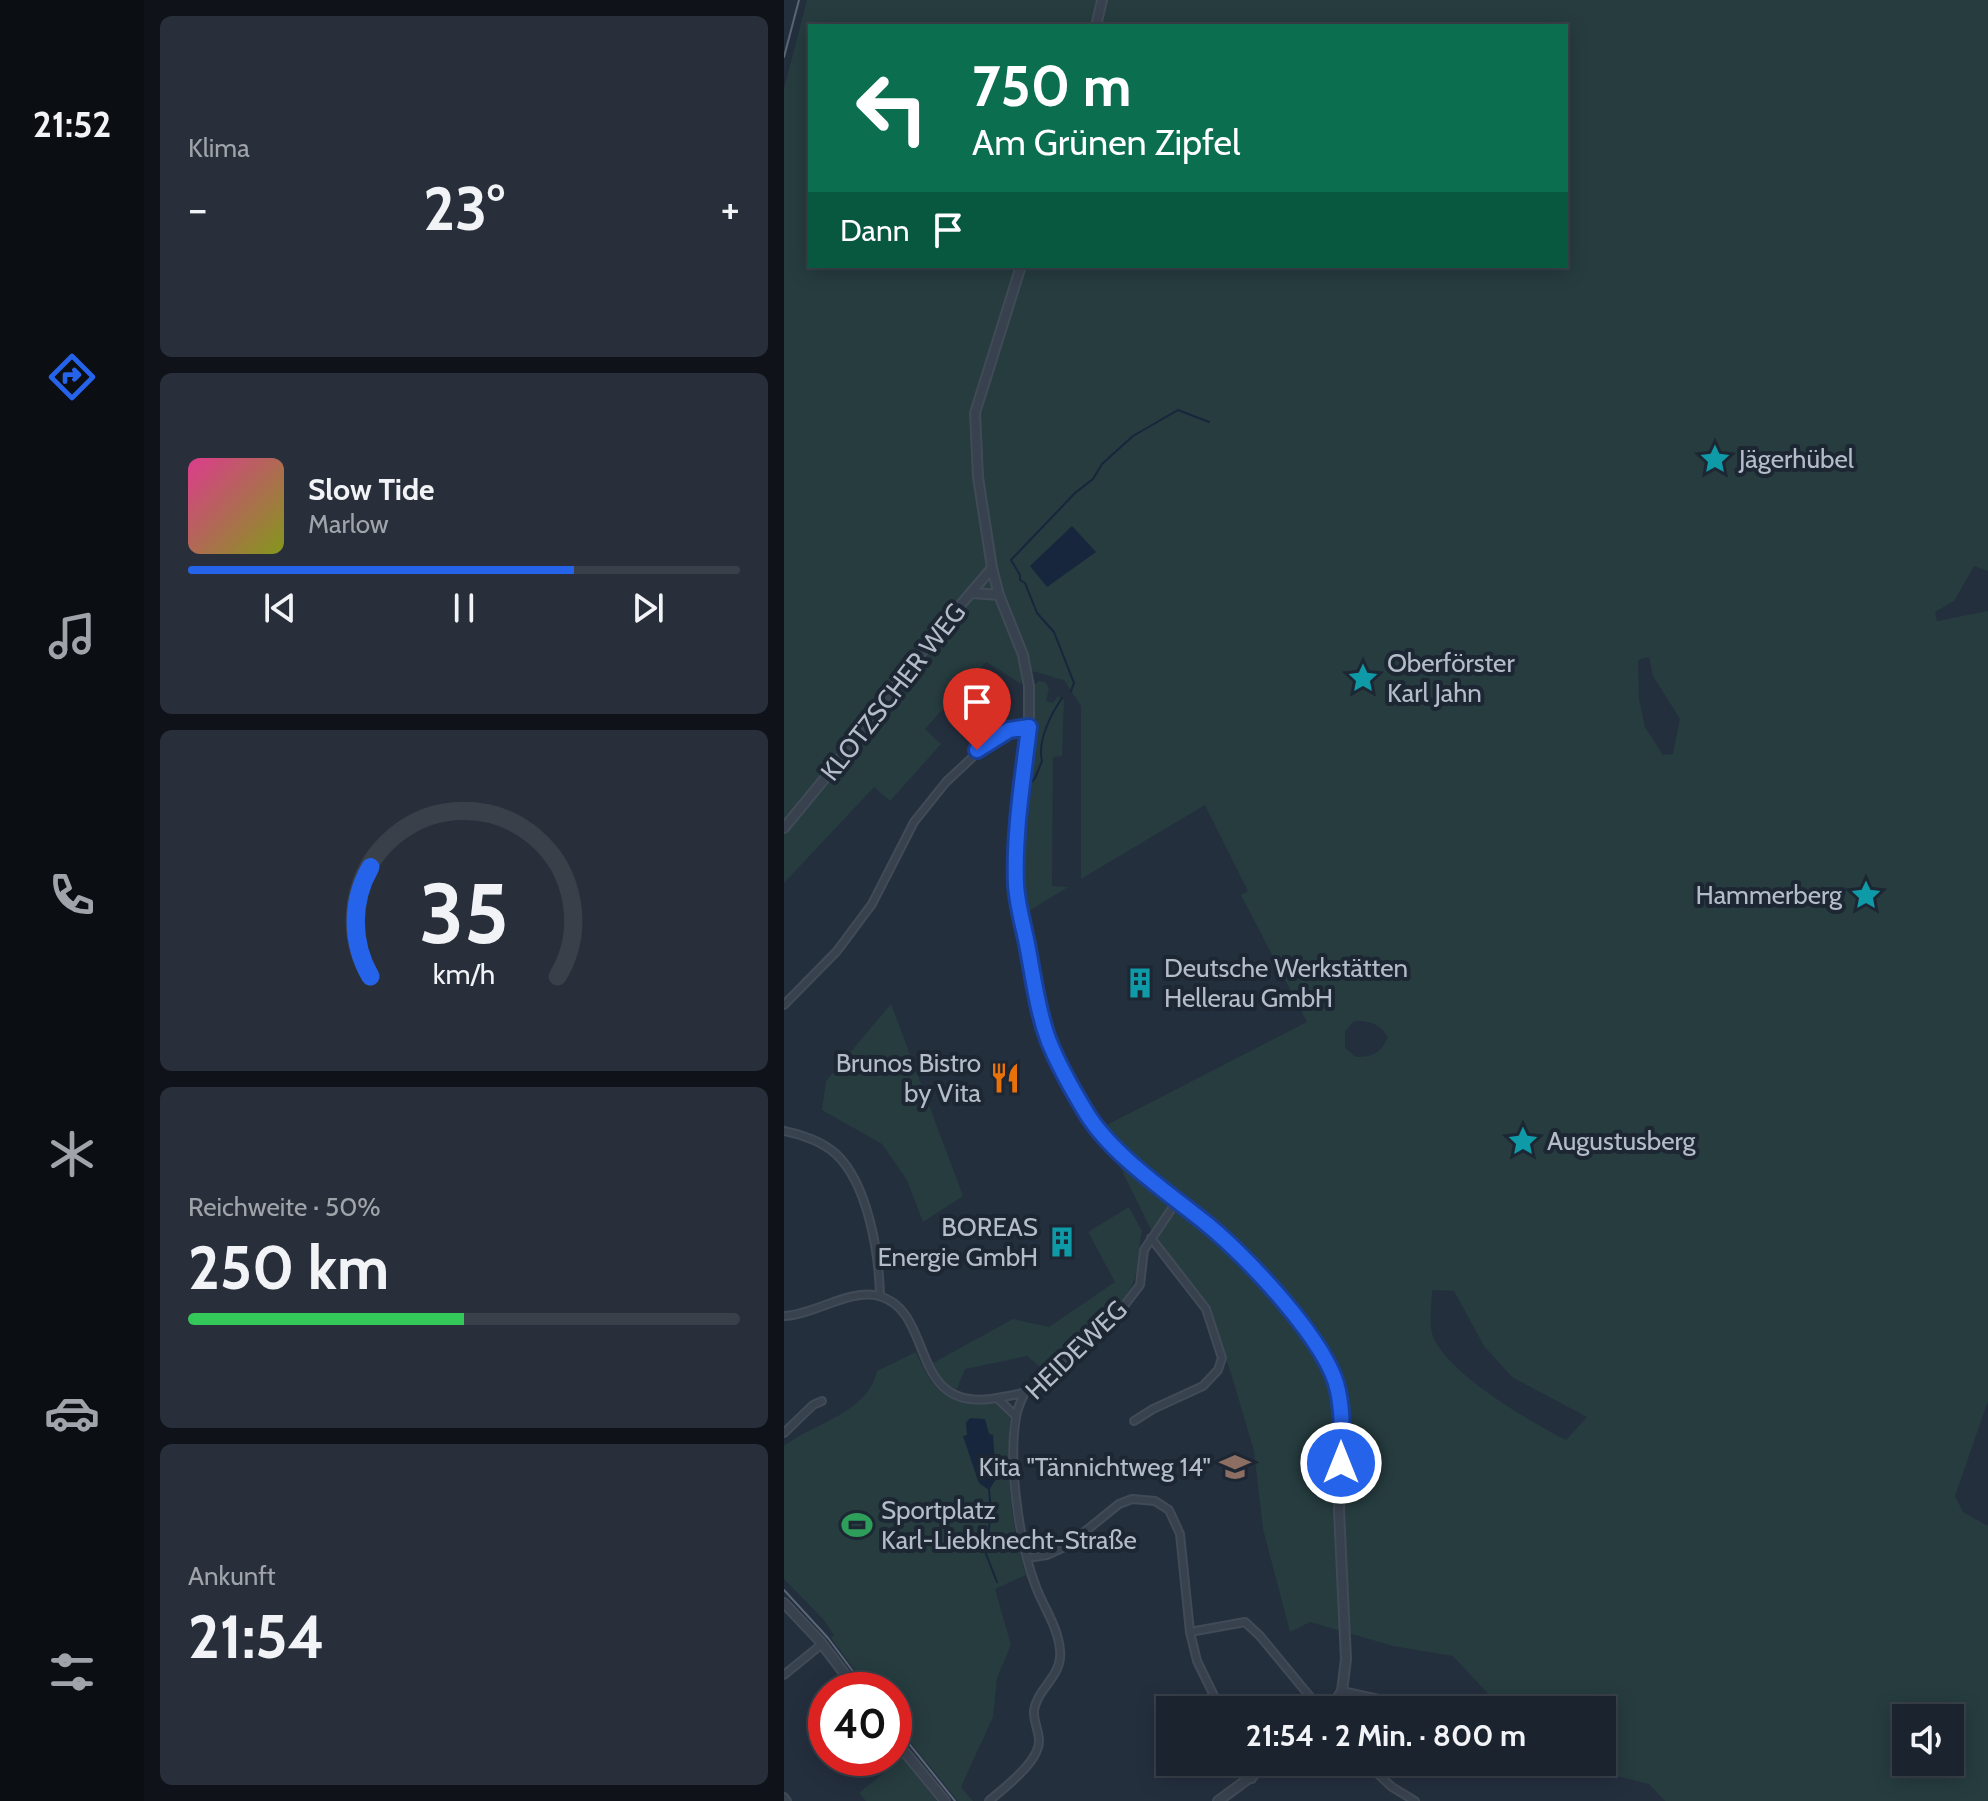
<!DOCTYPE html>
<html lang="de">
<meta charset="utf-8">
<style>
:root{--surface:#1b232e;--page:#282f3a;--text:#f1f3f6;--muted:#a0a4aa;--line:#39404a;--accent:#2563eb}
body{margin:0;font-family:Cabin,sans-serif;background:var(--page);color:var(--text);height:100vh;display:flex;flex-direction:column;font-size:30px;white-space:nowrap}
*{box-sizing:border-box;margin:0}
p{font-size:26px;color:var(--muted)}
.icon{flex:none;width:44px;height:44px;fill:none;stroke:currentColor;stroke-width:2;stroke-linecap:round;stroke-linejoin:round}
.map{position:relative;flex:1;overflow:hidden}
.sheet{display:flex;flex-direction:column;gap:16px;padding:16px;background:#0f1319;width:640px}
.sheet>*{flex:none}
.top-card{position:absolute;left:24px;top:24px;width:760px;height:244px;border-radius:0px;box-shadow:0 4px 20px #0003,0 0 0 2px var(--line);background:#0b6e4f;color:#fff;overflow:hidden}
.tools{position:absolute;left:1108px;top:1704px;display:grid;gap:16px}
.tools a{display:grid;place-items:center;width:72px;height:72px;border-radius:0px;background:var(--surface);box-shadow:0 4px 20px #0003,0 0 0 2px var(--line);font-size:40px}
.speed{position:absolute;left:24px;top:1672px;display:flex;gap:16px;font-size:40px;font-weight:700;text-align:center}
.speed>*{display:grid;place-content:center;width:104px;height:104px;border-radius:50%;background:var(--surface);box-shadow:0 4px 20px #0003,0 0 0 2px var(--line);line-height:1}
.speed .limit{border:12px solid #d22;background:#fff;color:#111}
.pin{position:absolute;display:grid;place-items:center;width:68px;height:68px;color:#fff;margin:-82px -34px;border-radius:50% 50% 50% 0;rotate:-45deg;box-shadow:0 0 8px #0007}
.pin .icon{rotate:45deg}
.me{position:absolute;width:88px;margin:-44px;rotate:0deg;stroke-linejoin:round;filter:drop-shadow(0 0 6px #0008)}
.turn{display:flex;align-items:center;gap:28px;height:168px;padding:0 32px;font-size:36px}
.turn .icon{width:104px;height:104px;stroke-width:2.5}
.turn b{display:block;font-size:56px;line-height:68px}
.then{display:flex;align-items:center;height:76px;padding:0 32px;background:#0003;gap:16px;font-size:30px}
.big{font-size:60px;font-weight:800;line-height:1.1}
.sheet .tile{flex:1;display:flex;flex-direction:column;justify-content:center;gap:12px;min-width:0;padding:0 28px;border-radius:12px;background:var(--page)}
.sheet .dial{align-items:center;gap:0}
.dial svg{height:208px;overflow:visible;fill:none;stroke:var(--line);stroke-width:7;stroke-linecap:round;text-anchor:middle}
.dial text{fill:var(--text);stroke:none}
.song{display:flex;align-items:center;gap:24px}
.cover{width:96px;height:96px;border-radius:12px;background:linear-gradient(135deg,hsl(330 70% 55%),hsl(70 70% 35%))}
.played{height:8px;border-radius:4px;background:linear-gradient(90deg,var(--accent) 70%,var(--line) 70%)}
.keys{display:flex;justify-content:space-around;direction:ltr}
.heat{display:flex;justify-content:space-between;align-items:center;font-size:44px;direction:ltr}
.charge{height:12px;border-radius:6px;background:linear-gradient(90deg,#34c759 50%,var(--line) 0)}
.trip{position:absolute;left:372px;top:1696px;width:460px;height:80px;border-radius:0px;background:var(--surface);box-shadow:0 4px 20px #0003,0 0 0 2px var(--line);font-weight:800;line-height:80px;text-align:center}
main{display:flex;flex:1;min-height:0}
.dock{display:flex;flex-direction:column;width:144px;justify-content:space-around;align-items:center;background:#0b0e12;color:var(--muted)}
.dock .icon{width:56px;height:56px}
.dock .on{color:var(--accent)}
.dock b{font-size:36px;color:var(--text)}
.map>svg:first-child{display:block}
.green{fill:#263c3f;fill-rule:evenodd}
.water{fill:#17263c}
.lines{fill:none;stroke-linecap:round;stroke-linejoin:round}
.stream{stroke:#17263c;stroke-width:2}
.minor-casing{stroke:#414a57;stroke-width:10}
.tertiary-casing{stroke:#414a57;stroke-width:12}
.minor{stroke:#38414e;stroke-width:6}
.tertiary{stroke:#38414e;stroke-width:8}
.tram{stroke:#5a6575;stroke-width:2}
.route-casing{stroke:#184099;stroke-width:20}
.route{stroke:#2563eb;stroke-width:14}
.labels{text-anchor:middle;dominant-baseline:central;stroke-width:8;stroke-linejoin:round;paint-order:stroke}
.poi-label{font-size:26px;fill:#b4bcc9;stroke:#1d2633;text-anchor:start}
.street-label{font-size:26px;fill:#b4bcc9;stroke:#1d2633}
</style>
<main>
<nav class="dock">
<b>21:52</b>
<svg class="icon on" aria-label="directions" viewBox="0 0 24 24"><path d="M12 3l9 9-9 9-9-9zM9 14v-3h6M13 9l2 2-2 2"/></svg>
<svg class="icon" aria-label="music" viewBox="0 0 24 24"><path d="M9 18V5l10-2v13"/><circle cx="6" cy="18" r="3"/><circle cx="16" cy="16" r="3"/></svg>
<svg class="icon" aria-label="phone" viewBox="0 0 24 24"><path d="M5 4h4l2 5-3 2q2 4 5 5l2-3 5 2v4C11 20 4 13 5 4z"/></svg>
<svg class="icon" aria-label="climate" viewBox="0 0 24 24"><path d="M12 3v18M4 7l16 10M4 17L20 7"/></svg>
<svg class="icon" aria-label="car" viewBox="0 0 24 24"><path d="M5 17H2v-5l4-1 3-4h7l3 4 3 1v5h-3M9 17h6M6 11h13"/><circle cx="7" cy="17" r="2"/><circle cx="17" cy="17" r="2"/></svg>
<svg class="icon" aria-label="filters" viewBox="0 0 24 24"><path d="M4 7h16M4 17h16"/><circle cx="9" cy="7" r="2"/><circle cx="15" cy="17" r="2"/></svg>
</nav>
<section class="sheet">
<div class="tile"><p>Klima</p>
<div class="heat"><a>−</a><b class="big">23°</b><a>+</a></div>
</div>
<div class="tile">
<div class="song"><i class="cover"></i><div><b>Slow Tide</b><p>Marlow</p></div></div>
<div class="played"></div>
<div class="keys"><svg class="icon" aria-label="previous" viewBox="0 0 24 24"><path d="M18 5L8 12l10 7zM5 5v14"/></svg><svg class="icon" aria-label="pause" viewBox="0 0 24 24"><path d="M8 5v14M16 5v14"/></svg><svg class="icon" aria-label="next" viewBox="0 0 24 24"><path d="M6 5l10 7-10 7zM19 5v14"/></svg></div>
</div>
<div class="tile dial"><svg viewBox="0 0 100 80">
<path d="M14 69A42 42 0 1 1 86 69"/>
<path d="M14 69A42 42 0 0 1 14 27" stroke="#2563eb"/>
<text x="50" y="56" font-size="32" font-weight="700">35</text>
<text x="50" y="72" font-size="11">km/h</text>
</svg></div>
<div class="tile"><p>Reichweite · 50%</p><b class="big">250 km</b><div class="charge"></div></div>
<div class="tile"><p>Ankunft</p><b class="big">21:54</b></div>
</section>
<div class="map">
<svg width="1204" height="1801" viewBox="0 0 1204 1801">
<rect width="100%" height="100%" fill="#242f3e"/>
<path class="green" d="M23,0h1181v571l-14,-5 -20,35 -19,11 2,9 51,-10v790l-33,95 8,16 25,14v275h-323l-16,-17 -87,-22h40v-52h-99l-50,-54 -60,-10 -83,-24 -20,10 -27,-103 -9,-78 -24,-81 -23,-62 -52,-70 -54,-110 206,-106 -66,-127 7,-4 -43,-86 -124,74v-173l-17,-26c-12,-2 -29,-11 -40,-9l-3,13 -35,-22 -61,67 16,15 -51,57 -16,-14 -90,96v-794zM26,26h756v240h-756zM865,657l4,19 27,43 -7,35 -10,1 -18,-28 -6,-28 -1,-39zM570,1021c16,0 25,2 34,16 -7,16 -15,20 -32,20l-11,-9v-17zM648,1290l22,1 30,55 28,31 75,40 -21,23c-38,-20 -112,-62 -132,-101 -6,-13 -2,-35 -2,-49zM1122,1718h44v44h-44z
M255,681l6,1 4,6 -3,13 7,2 5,-7 6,4 -2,56 -9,1 -1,129 16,1 -44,27c-7,-37 -5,-77 -1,-114h7l2,-13 -7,-3 7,-57 1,-41z
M107,1004l72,192 -40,26 -16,-42 -25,-36 -60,-34 4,-29z
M345,1207l13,24c-4,16 -3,37 -8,50 -10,28 -64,70 -87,92l-20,-17 -62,13 -9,22 -14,-9 -11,-18 82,-45 36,8 66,-45 -27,-50z
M132,1352c17,41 33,55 78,51l16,14c-4,55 0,106 16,158l-31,14 16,56 -14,33 -4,39 -32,70 12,14h-15l-64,-79v-32h-24l-39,-52 3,-3 -11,-16 -39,-40v-133c31,-24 83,-32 93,-75zM183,1435h25l4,44 -24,-16 -8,-26z
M118,1758l35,43h-71l-7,-8z"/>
<path class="water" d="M288,526l24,26 -49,35 -17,-21z
M186,1418l15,1 4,15 4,1 3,44 -7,11 -10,-7 -16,-47 4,-1 -1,-12z"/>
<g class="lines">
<path class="stream" d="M287,691l3,-8 -20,-51 -17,-19 -12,-30 -5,-3v-5l-9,-15 64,-67 18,-14 9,-15 31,-28 45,-26 31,12
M245,785l6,-7 7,-17c-5,-20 9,-47 20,-63
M205,1490l2,21 -5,43 11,28"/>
<g class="minor-casing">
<path id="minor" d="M0,1005l53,-54 35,-47 42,-82 32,-40 46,-43 17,-9 20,-3
M0,1131c17,3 39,11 52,23 32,30 43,99 44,142
M0,1316c30,-1 66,-28 95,-20 56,15 29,113 111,103 17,-3 32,-4 47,-12l80,-72 23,-30 4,-35 33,-49
M213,1398l19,18
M350,1421l19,-12 50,-23 15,-16 4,-12 -16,-49 -55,-71
M0,1433l29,-28 9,-4
M243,1558l20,-3 20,-9 52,-42 13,-5 23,2 14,9 11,24 10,98 7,29 24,49
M406,1632l55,-10 15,14 61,74
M0,1675l38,-31
M558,1691l87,19
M463,1762l5,17
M581,1762l27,25 23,14
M0,1797l3,4
M205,1801c15,-13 50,-39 50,-60 0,-11 -6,-20 -5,-31 4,-23 29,-34 26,-60 -2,-23 -16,-42 -24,-63 -17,-44 -28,-123 -20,-170 1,-8 5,-16 8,-23"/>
</g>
<g class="tertiary-casing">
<path id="tertiary" d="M312,26l6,-26
M237,266l-46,147 3,64 14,91 7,27 24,60 6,31v41l-11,99 -2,58 19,104 13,50 44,83 56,57 88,73 57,64 36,50 9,25 4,50 -3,70 7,149 -4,32 -12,19
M188,593l27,2
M0,828l46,-56 104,-136 58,-68
M0,1603l35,37 38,50
M110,1739l51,62
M434,1801l53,-39"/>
</g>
<use href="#minor" class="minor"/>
<use href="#tertiary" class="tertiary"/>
<path class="tram" d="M0,57l15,-57
M0,1590l44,48 39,52
M110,1725l61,76"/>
</g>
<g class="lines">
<g class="route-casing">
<path id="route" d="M193,750l32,-20 20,-3c-6,52 -15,104 -13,157 1,20 7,40 11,60 6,31 10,65 21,95 10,26 25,52 39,75 26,42 83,80 121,111 38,31 121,118 130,166 5,23 4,49 3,72"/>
</g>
<use href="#route" class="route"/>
</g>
<defs>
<g id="sight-bare" transform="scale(2.4)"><path d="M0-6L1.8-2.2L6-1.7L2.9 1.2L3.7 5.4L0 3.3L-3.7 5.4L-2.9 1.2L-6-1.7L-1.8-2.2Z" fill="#0f9aa8" stroke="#1d2633" stroke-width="2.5" paint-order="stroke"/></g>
<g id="building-bare" transform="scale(2.4)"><path d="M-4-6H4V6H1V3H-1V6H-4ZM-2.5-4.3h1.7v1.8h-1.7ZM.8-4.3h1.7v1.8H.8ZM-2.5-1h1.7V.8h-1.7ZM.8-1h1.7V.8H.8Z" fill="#0f9aa8" stroke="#1d2633" stroke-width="2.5" paint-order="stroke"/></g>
<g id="restaurant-bare" transform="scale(2.4)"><path d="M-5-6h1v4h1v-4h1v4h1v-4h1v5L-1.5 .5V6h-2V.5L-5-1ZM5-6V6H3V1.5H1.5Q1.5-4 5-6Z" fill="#e8710a" stroke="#1d2633" stroke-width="2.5" paint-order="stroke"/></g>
<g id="school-bare" transform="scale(2.4)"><path d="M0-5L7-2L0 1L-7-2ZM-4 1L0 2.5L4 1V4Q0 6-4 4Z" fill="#8d6e63" stroke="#1d2633" stroke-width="2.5" paint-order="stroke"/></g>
<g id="stadium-bare" transform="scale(2.4)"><path d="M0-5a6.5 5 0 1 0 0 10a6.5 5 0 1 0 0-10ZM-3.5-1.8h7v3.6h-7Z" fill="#2e9e5b" stroke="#1d2633" stroke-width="2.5" paint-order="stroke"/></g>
</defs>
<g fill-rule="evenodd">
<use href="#sight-bare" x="931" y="459"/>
<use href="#sight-bare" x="579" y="678"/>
<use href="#sight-bare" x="1082" y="895"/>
<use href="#building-bare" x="356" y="983"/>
<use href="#restaurant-bare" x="221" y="1078"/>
<use href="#sight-bare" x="739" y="1141"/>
<use href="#building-bare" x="278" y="1242"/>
<use href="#school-bare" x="451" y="1467"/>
<use href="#stadium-bare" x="73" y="1525"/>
</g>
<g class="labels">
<g class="poi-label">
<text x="955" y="459">Jägerhübel</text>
<text x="603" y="663">Oberförster<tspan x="603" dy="30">Karl Jahn</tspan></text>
<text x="1058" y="895" text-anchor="end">Hammerberg</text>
<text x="380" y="968">Deutsche Werkstätten<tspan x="380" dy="30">Hellerau GmbH</tspan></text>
<text x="197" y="1063" text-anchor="end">Brunos Bistro<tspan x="197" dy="30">by Vita</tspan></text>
<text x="763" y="1141">Augustusberg</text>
<text x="254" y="1227" text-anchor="end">BOREAS<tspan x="254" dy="30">Energie GmbH</tspan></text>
<text x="427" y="1467" text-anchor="end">Kita "Tännichtweg 14"</text>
<text x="97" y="1510">Sportplatz<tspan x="97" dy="30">Karl-Liebknecht-Straße</tspan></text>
</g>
<g class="street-label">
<text transform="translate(109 692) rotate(-52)">KLOTZSCHER WEG</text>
<text transform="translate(292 1350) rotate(-44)">HEIDEWEG</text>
</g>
</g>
</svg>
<div class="tools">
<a><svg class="icon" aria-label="sound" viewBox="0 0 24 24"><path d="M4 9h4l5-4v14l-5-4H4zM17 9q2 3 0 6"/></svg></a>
</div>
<div class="speed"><div class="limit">40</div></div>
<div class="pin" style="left:193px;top:750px;background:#d93025"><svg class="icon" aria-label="arrive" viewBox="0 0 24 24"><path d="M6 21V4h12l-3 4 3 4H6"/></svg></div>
<svg class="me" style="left:557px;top:1463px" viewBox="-20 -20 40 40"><circle r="17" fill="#2563eb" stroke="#fff" stroke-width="3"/><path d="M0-11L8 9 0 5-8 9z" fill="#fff"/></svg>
<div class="trip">21:54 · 2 Min. · 800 m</div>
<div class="top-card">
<div class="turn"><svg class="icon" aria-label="left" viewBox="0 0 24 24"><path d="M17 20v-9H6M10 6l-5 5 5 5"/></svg><div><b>750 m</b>Am Grünen Zipfel</div></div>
<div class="then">Dann<svg class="icon" aria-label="arrive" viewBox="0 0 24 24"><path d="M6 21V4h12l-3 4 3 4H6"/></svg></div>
</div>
</div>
</main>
